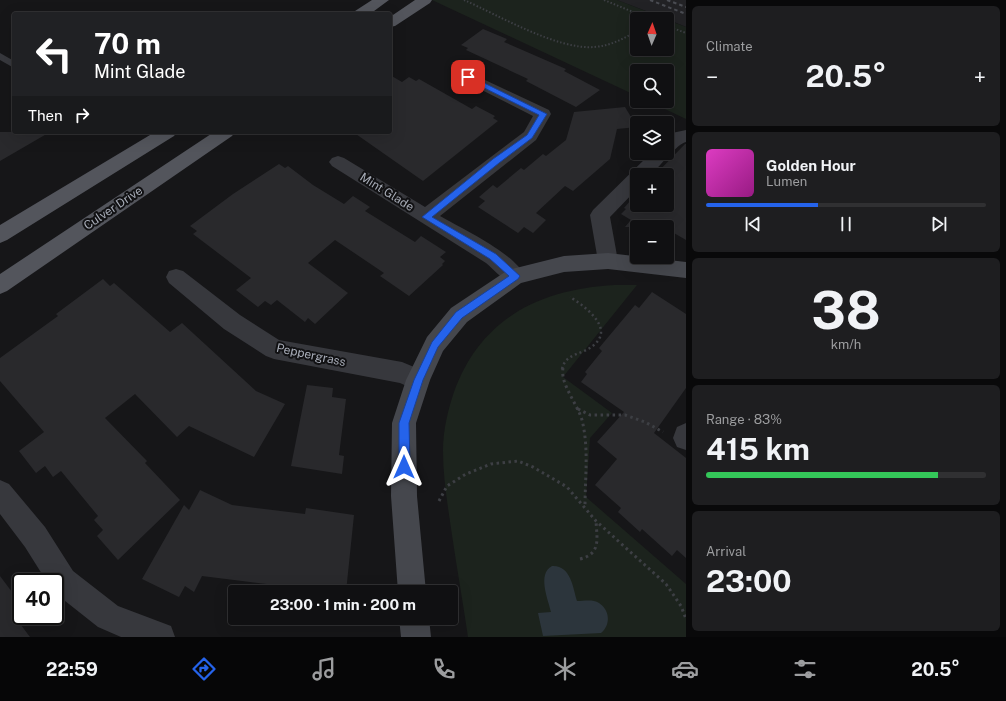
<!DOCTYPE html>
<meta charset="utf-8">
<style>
:root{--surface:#101012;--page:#1e1e20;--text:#f1f3f6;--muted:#9c9d9f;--line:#303032;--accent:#2563eb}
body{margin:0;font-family:"Public Sans",sans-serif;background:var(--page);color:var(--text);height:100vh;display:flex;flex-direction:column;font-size:15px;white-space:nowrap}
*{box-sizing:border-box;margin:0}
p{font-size:13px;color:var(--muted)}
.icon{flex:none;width:22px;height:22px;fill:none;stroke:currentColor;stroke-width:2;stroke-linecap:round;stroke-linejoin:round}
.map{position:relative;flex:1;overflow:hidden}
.drawer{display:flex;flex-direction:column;gap:6px;padding:6px;background:#09090a;width:320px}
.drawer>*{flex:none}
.hud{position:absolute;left:12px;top:12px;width:380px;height:122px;border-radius:4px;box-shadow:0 4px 16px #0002,0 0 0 1px var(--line);background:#202124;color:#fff;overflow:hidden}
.needle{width:26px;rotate:2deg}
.fabs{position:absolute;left:630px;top:12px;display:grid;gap:8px}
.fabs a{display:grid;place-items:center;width:44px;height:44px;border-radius:4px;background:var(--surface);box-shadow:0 4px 16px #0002,0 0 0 1px var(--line);font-size:20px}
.speed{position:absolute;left:12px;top:573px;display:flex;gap:8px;font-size:20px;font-weight:700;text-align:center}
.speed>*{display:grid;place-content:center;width:52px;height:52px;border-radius:50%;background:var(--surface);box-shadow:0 4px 16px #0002,0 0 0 1px var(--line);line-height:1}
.speed .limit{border:2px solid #111;border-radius:6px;background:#fff;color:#111}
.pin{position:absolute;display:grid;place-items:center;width:34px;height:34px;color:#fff;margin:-17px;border-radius:8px;box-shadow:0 2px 6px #0006}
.me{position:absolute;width:44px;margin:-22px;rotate:0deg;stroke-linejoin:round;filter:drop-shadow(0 0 3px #0008)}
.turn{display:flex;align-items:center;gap:14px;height:84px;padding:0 16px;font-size:18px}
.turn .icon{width:52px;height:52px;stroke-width:2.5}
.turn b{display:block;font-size:28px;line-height:34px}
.then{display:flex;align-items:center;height:38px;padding:0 16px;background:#0003;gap:8px;font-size:15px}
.big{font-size:30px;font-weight:700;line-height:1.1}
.drawer .widget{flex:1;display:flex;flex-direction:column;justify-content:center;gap:6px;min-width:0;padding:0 14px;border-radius:6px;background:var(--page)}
.drawer .dial{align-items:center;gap:0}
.dial b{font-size:52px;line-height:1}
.song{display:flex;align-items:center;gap:12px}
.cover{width:48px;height:48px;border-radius:6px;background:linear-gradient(135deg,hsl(310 70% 55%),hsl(310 70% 35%))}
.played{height:4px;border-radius:2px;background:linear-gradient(90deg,var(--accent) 40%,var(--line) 40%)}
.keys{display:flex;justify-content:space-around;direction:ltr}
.heat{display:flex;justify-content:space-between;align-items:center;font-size:22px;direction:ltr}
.charge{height:6px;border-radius:3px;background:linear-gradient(90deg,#34c759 83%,var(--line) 0)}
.trip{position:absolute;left:228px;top:585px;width:230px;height:40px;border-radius:4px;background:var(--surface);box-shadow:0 4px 16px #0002,0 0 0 1px var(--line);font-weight:700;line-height:40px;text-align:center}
.tabs{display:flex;height:64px;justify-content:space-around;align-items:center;background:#060607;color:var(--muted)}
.tabs .icon{width:28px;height:28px}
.tabs .current{color:var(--accent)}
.tabs b{font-size:18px;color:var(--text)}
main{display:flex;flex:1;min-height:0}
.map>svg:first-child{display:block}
.built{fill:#222225}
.green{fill:#1c231d}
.water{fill:#2c353c}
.building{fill:#29292c}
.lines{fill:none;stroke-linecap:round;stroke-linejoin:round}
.path-far2{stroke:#3d3f44;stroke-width:2;stroke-dasharray:1.5 2;stroke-linecap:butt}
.path-far1{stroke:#3d3f44;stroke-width:2.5;stroke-dasharray:2 3;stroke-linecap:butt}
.path{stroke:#3d3f44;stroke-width:3;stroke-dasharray:2.5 3.5;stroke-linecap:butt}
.lane{fill:#37383d;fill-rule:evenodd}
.street{fill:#37383d;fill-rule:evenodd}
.secondary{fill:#45474d;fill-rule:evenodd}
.primary{fill:#53555c;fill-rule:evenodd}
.rail{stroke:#4a4c52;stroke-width:2;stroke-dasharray:3.5 3;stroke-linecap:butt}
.route{fill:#2563eb;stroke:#184099}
.labels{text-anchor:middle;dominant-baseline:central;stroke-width:4;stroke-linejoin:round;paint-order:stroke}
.street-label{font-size:12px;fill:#a8adb8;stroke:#111113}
</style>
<main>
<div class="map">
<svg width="686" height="637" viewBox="0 0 686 637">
<rect width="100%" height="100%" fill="#161618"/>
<path class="built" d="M617,0h69v27l-19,-8z"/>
<path class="green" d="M432,0h185l49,19h-29v30h30v-29l19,7v92l-38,-18h19v-30h-30v25z
M615,285h22l-74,92 49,36 -22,25 -4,59 100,87v53h-218c-5,-34 -11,-68 -16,-102 -4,-28 -9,-56 -9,-84 0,-21 5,-41 11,-59 27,-74 86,-103 161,-107z"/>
<path class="water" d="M552,566c19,-1 21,22 25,35 7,0 16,-2 22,2 11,7 12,22 2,30l-58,3 -5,-23 13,-1c-3,-13 -14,-38 1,-46z"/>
<path class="building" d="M483,29l24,10 -3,3 62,27 -2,2 36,19 -24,17 -50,-26 2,-2 -62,-29 2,-2 -7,-3z
M390,75l12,7 7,-5 7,4 3,-2 53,30 4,-3 19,10 -2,2 5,3 -75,60 -70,-49h37z
M625,107l12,20 -20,2 -7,30 -37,32 -8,-5 -29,27 10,7 -13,13 -9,-6 -6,6 -40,-26 7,-6 -6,-4 14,-12 4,3 24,-20 3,2 19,-16 3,2 20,-16 8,-28z
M0,132h50l-50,29z
M685,144h1v96l-19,-11v-2h-42l6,-7 -10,-6 5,-5 -2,-1 13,-15v12h30v-30h-12z
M279,164l6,4 3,-2 25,19 31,19 9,-8 17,11 -5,4 50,31 6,-6 25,16 -6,5 5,4 -3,3 1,1 -34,31 -29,-20 4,-3 -49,-33 -27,23 40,30 -33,31 -7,-6 -3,4 -28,-22 -6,5 -6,-4 -7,6 -22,-17 15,-12 -58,-44 4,-3 -7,-5 43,-32z
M103,279l7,7 4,-3 56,49 12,-9 74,68 29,13 -31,53 -65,-31 -12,11 -42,-43 -30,24 42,43 -2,2 35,37 -62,60 -21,-24 6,-6 -9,-10 4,-4 -37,-45 -8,6 -8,-11 -9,7 -17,-22 25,-19 -44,-51v-23l58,-42 -2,-2z
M652,292l34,22v74l-32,45 32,25v100l-9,-8 -5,6 -30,-27 -2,3 -22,-20 3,-4 -26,-23 22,-26 -20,-17 27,-30 -43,-30 6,-8 -2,-2 17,-21 -3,-3 36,-43 4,3z
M307,385l26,3 -1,9 14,2 -7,56 5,1 -2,18 -51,-8z
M200,490l32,15 73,9 1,-6 48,7 -8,77h-56l1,-5 -89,-11 -8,16 -9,-6 -6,11 -37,-18 42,-74 5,5z
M0,576l21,28v21l9,12h-30z"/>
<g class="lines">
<path class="path-far2" d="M464,0c34,15 93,50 130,47 16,-1 29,-8 43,-16
M604,0l46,19
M667,26l19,7"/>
<path class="path-far1" d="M562,369c4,-17 22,-14 33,-25 19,-17 -12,-39 -25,-47"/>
<path class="path" d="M563,368c-3,16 14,35 19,52 7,28 3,58 3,87
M578,409l12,6h35l20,7 18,10
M439,501l8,-15 19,-12 25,-10 27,-3 15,6 34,20 29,34 70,63 15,22 5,13
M580,559c21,-5 17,-20 16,-38"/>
<path class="lane" d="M0,53l14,8v7l-14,-8z"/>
<path class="street" d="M468,72l81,38 2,4 -15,26 -96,76c23,13 74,37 85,60l-3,6c-15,5 -25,-10 -36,-19l-154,-97 -3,-4 3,-4 6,-2 6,2 81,49 99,-75 9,-16 -71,-36 -2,-3 2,-3z
M686,130v12c-8,1 -28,26 -35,33h-14v14l-27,28 8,44 -3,6 -7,2 -7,-2 -3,-6 -8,-46 3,-5 58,-57h16v-15l5,-5z
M176,269l7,2 57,44 39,25 123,22 24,10 4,8 -4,8 -8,3 -18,-8 -126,-24 -8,-3 -42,-27 -55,-46 -3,-6 3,-6z
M686,423v27l-9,-3 -4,-9 4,-11z
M0,480l9,4 36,43 28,44 45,35 53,20 4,11h-54l-23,-10 -43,-34v-11h-8l-22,-35 -25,-33z"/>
<path class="secondary" d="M608,253l78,9v16l-78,-9 -44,3 -43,11 -54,39 -24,29 -13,29 -14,43 1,73 9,96h-28l-7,-96 1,-73 14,-43 21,-43 24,-29 57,-38 56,-14z
M399,618h30l2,19h-30z"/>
<path class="primary" d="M372,0h17l-19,14h-17l2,-3z
M415,0h17l-2,3 -35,23 -5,1v-10z
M155,132h22l-3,4 -167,104 -7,3v-18z
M214,132h21l-3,4 -225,155 -7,3v-20z"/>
<path class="rail" d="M650,0l36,14
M667,0l19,7"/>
</g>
<path class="route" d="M466,76h4l77,38 -15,24 -33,25 -67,54 64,37 24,22 -2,3 -56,39 -24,29 -15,33 -14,43 1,44 -2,4 -4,1 -3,-1 -2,-4v-44l15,-43 18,-38 24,-30 53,-36 -19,-17 -68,-42 71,-58 34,-24 12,-20 -73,-36z"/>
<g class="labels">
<g class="street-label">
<text transform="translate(387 192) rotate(32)">Mint Glade</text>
<text transform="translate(113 208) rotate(-34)">Culver Drive</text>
<text transform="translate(311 355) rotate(12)">Peppergrass</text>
</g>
</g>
</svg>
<div class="fabs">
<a><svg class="needle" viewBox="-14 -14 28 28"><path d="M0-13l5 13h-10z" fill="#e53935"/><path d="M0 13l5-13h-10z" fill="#9c9d9f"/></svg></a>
<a><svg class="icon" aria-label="search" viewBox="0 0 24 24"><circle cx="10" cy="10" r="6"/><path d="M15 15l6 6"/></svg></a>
<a><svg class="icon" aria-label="layers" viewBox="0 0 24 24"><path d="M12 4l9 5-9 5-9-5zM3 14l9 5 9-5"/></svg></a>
<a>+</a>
<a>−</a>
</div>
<div class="speed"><div class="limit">40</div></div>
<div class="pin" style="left:468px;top:77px;background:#d93025"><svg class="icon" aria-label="arrive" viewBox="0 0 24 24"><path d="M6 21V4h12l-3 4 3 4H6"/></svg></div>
<svg class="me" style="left:404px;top:467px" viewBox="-20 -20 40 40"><path d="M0-17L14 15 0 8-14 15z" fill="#2563eb" stroke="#fff" stroke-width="4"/></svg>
<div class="trip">23:00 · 1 min · 200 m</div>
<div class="hud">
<div class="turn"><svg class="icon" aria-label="left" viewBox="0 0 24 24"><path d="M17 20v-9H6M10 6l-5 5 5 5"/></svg><div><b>70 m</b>Mint Glade</div></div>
<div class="then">Then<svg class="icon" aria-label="right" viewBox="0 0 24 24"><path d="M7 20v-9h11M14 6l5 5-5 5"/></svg></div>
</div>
</div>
<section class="drawer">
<div class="widget"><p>Climate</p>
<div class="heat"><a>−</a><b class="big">20.5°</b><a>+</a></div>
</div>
<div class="widget">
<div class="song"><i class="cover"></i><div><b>Golden Hour</b><p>Lumen</p></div></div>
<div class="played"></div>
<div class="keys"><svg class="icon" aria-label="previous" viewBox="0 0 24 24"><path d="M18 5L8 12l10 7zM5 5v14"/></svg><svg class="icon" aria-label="pause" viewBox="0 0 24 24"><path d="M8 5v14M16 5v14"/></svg><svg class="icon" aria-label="next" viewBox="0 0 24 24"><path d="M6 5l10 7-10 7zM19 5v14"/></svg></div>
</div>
<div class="widget dial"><b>38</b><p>km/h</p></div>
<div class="widget"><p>Range · 83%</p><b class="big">415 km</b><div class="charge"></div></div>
<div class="widget"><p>Arrival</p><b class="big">23:00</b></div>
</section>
</main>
<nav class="tabs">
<b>22:59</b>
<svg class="icon current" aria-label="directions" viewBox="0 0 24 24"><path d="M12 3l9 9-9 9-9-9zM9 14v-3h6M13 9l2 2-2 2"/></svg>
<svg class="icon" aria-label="music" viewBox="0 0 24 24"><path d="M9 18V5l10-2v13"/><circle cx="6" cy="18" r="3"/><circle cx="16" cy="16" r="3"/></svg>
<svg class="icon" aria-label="phone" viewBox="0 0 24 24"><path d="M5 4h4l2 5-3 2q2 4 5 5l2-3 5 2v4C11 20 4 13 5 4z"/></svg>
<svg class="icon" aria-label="climate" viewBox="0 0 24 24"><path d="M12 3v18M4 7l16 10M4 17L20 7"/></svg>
<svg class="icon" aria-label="car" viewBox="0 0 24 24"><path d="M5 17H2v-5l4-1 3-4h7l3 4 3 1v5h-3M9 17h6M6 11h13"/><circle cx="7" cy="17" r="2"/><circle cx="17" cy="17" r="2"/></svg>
<svg class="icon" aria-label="filters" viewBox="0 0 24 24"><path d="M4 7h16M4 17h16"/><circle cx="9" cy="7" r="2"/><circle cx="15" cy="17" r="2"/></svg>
<b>20.5°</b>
</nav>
